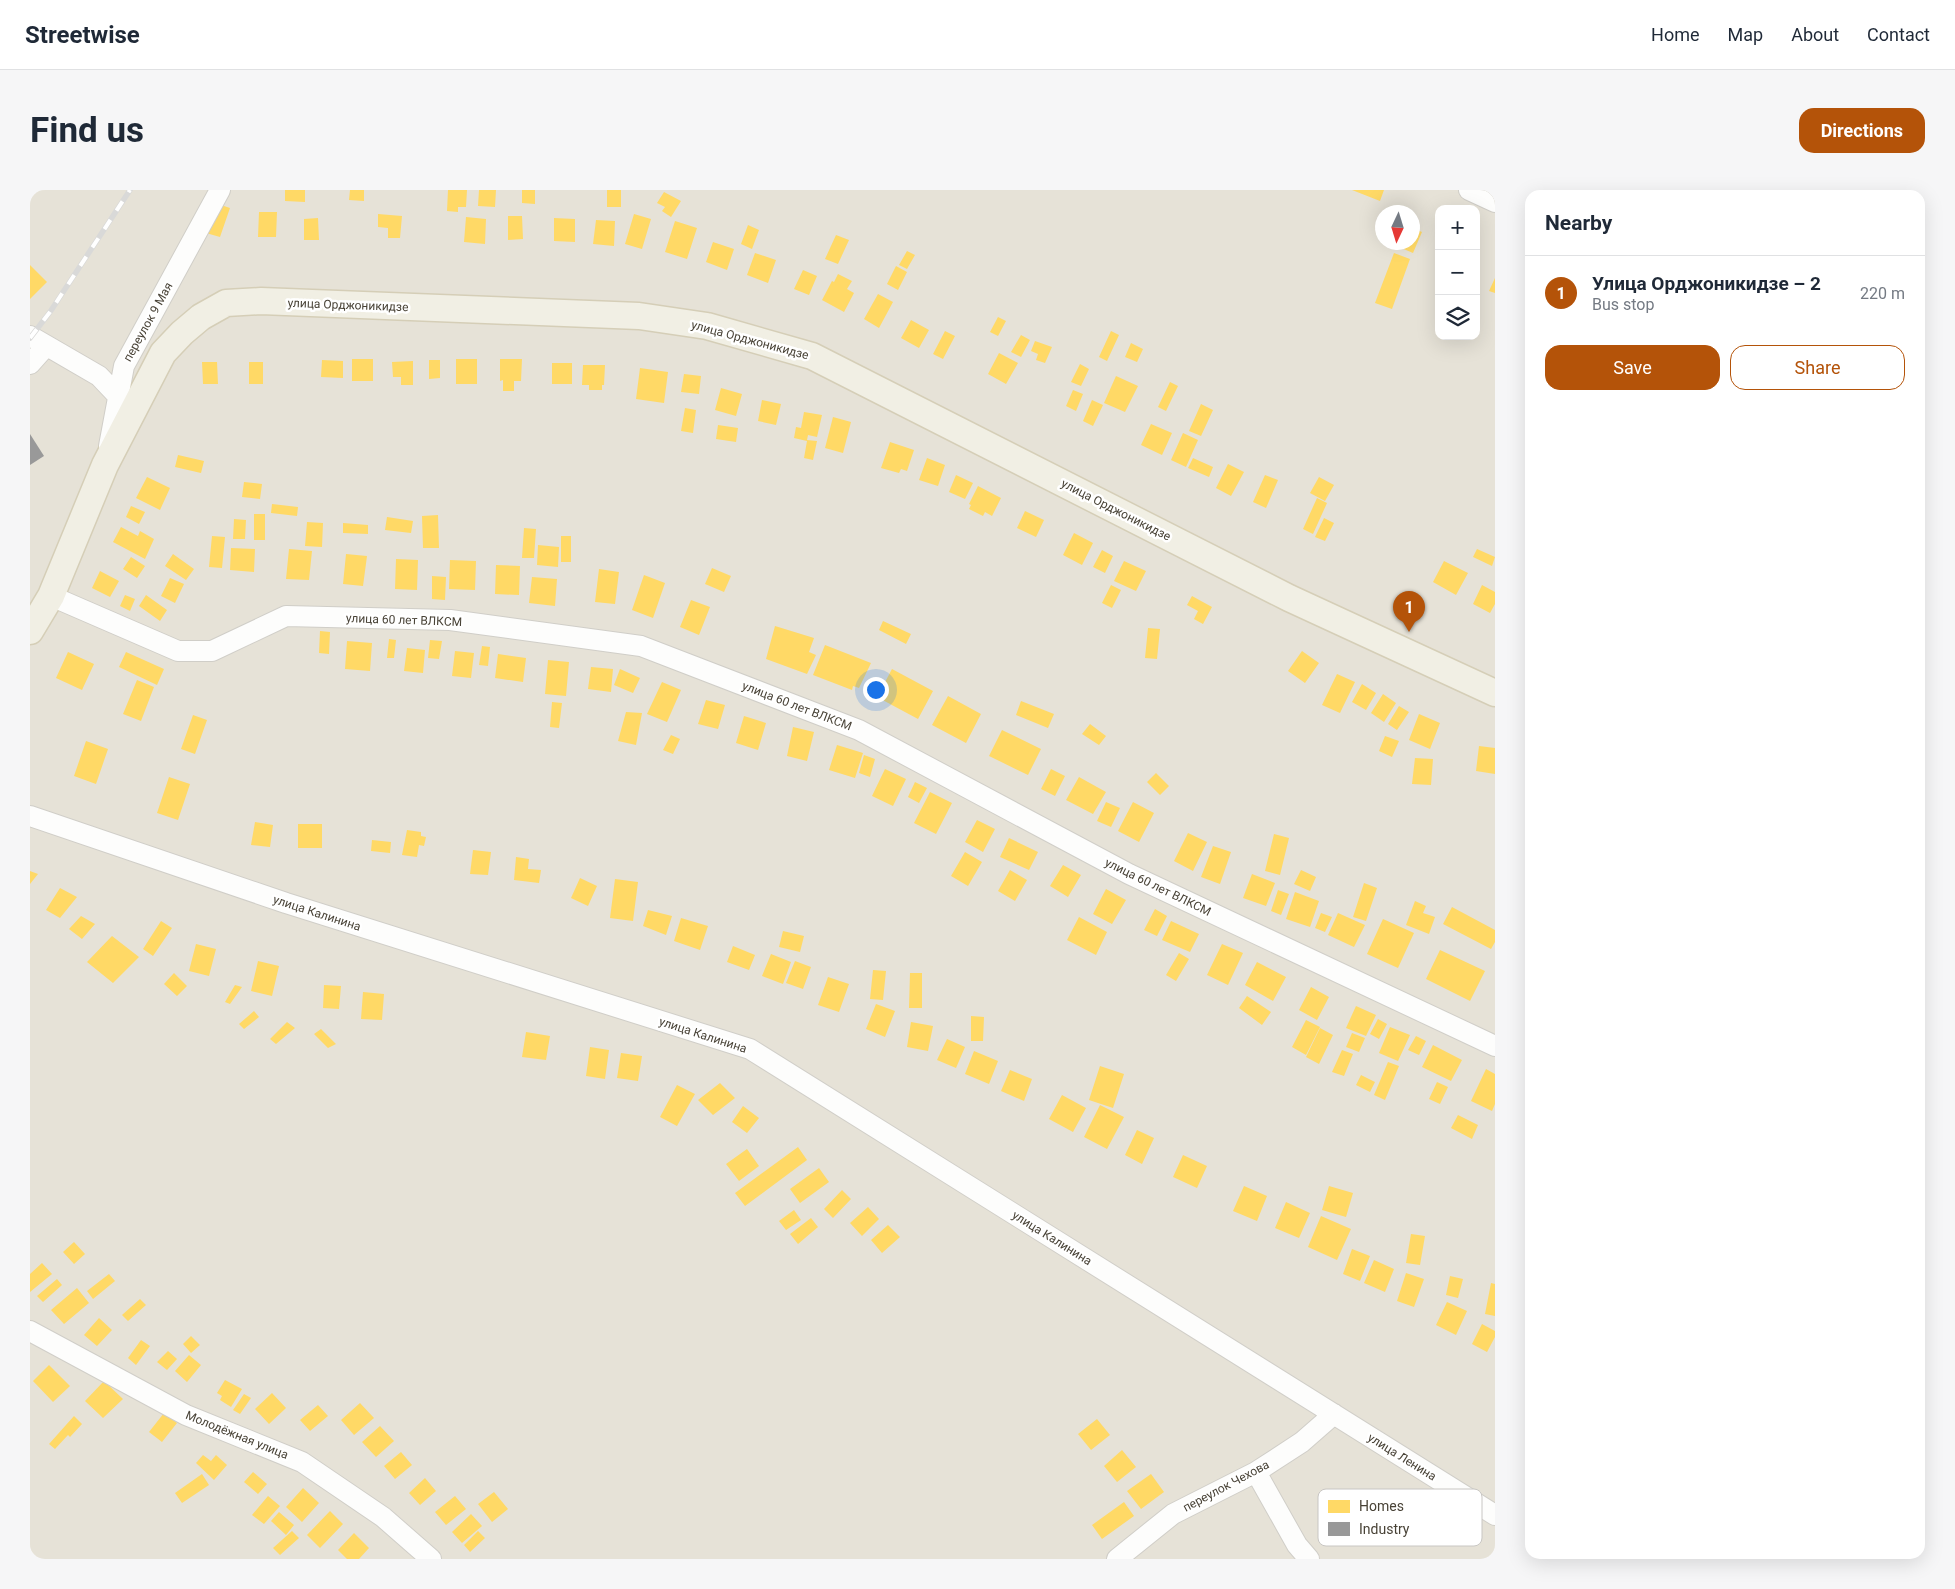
<!DOCTYPE html>
<html lang="en">
<head>
<meta charset="utf-8">
<style>
  body { margin:0; font-family:Roboto,sans-serif; background:#f6f6f7; color:#1f2937 }
  .controls { position:absolute; right:15px; top:15px; display:grid; overflow:hidden; border-radius:10px; box-shadow:0 5px 20px #0002 }
  .controls button { width:45px; height:45px; display:grid; place-items:center; padding:0; border:0; border-bottom:1px solid #e0e1e3; background:#fff; color:#1f2937; font:25px sans-serif }
  .compass { position:absolute; left:1345px; top:15px; width:45px; height:45px; border-radius:50%; background:#fff; box-shadow:0 5px 20px #0002; rotate:184deg }
  .you { position:absolute; left:845px; top:499px; width:18px; height:18px; margin:-12px; border:4px solid #fff; border-radius:50%; background:#1a73e8; box-shadow:0 0 0 8px #1a73e833 }
  .badge { display:grid; place-items:center; width:32px; height:32px; border-radius:50%; background:#b45309; color:#fff; font-size:16px; font-weight:700 }
  .pin { position:absolute; translate:-50% -41px; filter:drop-shadow(0 1px 2px #0008) }
  .pin::after { content:''; position:absolute; top:26px; width:18px; height:15px; background:inherit; clip-path:polygon(0 0,100% 0,50% 100%) }
  .list { margin:0; padding:0; list-style:none }
  h2 { display:flex; justify-content:space-between; align-items:center; height:65px; margin:0; padding:0 20px; font-size:21px }
  h2 small { font-size:16px; font-weight:400; color:#747a83 }
  .list li { display:grid; grid-template-columns:32px 1fr auto; gap:15px; align-items:center; box-sizing:border-box; height:75px; padding:0 20px; border-top:1px solid #e0e1e3 }
  .list b { display:block; font-size:19px; white-space:nowrap }
  .list p { margin:0; font-size:16px; white-space:nowrap; color:#747a83 }
  .list em { font-size:16px; font-style:normal; color:#747a83 }
  .actions { display:flex; gap:10px; padding:15px 20px }
  .actions a { flex:1; padding:11px 0; border:1px solid #b45309; border-radius:15px; text-align:center; font-size:18px; color:#b45309 }
  .actions .main { background:#b45309; color:#fff }
  .icon { flex:none; width:28px; height:28px; fill:none; stroke:currentColor; stroke-width:2; stroke-linecap:round; stroke-linejoin:round }
  .map { position:relative; flex:none; width:1465px; height:1369px; overflow:hidden; border-radius:15px }
  header { display:flex; align-items:center; gap:30px; box-sizing:border-box; height:70px; padding:0 25px; background:#fff; border-bottom:1px solid #e0e1e3 }
  header strong { font-size:24px }
  nav { display:flex; gap:28px; margin-inline-start:auto; font-size:18px }
  .intro { display:flex; align-items:center; justify-content:space-between; box-sizing:border-box; height:120px; padding:0 30px }
  h1 { margin:0; font-size:35px }
  .button { padding:12px 22px; border-radius:15px; background:#b45309; color:#fff; font-size:18px; font-weight:700 }
  main { display:flex; gap:30px; padding:0 30px }
  aside { flex:1; background:#fff; border-radius:15px; box-shadow:0 5px 20px #0002 }
  .map>svg:first-child { display:block }
</style>
</head>
<body>
<header>
<strong>Streetwise</strong>
<nav><a>Home</a><a>Map</a><a>About</a><a>Contact</a></nav>
</header>
<div class="intro"><h1>Find us</h1><a class="button">Directions</a></div>
<main>
<div class="map">
<svg width="1465" height="1369" viewBox="0 0 1465 1369">
  <rect width="100%" height="100%" fill="#f2f0ea"/>
  <path fill="#e6e2d7" fill-rule="evenodd" d="M0,0H1465V1369H0ZM1409,19H1446V146H1409ZM1352,22H1382V52H1352Z"/>
  <path fill="#ffd966" d="M255,0H275V12L255,11Z
    M320,0H334V11L319,10Z
    M418,0H437L436,17H428V22L417,21Z
    M449,0H466L465,17L448,16Z
    M492,0H505V14L492,13Z
    M577,0H591V17H577Z
    M1322,0H1354L1350,11Z
    M634,2L651,11L641,27L632,21L635,17L627,13Z
    M185,13L200,18L190,47L176,43Z
    M229,22H247L246,47H228Z
    M348,24L372,26L370,48H358V38L348,37Z
    M604,24L621,29L612,59L595,54Z
    M478,26H492L493,49L478,50Z
    M436,27L456,29L455,54L434,52Z
    M288,28L289,50H274V29Z
    M524,28L545,29V52L524,51Z
    M566,30L585,31L584,56L563,54Z
    M645,31L667,38L657,69L635,62Z
    M718,35L729,40L722,59L711,54Z
    M1382,38L1392,42L1383,63L1362,54V52H1382Z
    M806,45L819,50L808,74L795,69Z
    M683,52L704,59L697,80L676,72Z
    M877,61L885,65L877,79L869,75Z
    M725,63L746,70L738,93L717,85Z
    M1364,63L1380,69L1362,119L1345,113Z
    M0,75L17,92L0,109Z
    M866,76L877,82L868,100L857,94Z
    M773,80L787,86L779,105L764,99Z
    M808,84L822,91L817,99L824,103L814,122L792,110L802,91L804,92Z
    M1465,88V103L1459,101Z
    M848,104L863,112L849,138L834,129Z
    M968,127L976,131L968,146L960,142Z
    M881,130L899,140L889,158L871,148Z
    M915,141L925,146L913,169L903,164Z
    M1081,141L1089,145L1077,171L1069,167Z
    M991,145L1000,150L991,167L981,162Z
    M1005,151L1022,157L1015,173L1006,170L1008,164L1001,161Z
    M1101,153L1113,159L1107,172L1095,167Z
    M969,163L988,173L976,194L958,184Z
    M322,169H343V191H322Z
    M426,169H447V194H426Z
    M470,169H492L491,191H484V201H473V190L470,191Z
    M292,170L313,171V188L291,187Z
    M399,170H410V188L399,189Z
    M383,171V195H371V187H363L362,172Z
    M172,172H187L188,194H173Z
    M219,172H233V194H219Z
    M522,173H542V194H522Z
    M1050,174L1059,179L1051,196L1041,192Z
    M553,175H575L574,195H572V200H559V195H552Z
    M610,178L638,182L634,213L606,209Z
    M654,184L671,186L669,204L651,202Z
    M1086,186L1108,196L1095,222L1074,213Z
    M1140,192L1148,196L1136,221L1128,217Z
    M691,198L712,204L706,226L685,220Z
    M1043,200L1053,204L1046,221L1036,216Z
    M732,210L751,214L746,235L728,231Z
    M1062,210L1073,215L1063,236L1053,231Z
    M1171,214L1183,220L1171,246L1159,241Z
    M655,218L666,220L663,243L651,241Z
    M774,222L792,225L787,247L778,245L777,250L787,251L783,270L774,268L777,251L764,248L766,237L771,238Z
    M803,227L821,232L813,263L795,258Z
    M1121,234L1142,243L1132,265L1111,255Z
    M688,235L708,238L706,252L686,249Z
    M1153,243L1168,250L1156,277L1141,270Z
    M860,252L884,260L877,281L871,279L869,283L851,278Z
    M148,265L174,271L171,283L145,277Z
    M897,268L915,275L908,296L889,290Z
    M1163,268L1183,277L1179,287L1158,278Z
    M1198,274L1214,282L1201,306L1186,298Z
    M926,285L943,293L935,309L919,302Z
    M1235,285L1248,290L1236,318L1223,312Z
    M117,287L140,298L130,320L106,308Z
    M1289,287L1304,295L1295,311L1280,303Z
    M214,292L232,294L230,309L212,307Z
    M948,296L971,308L962,326L955,322L953,326L939,319L941,315L939,314Z
    M1287,308L1297,313L1283,344L1273,339Z
    M242,314L268,317L267,326L241,323Z
    M101,316L115,322L109,334L96,327Z
    M995,321L1014,330L1006,347L987,338Z
    M224,324H235V350H224Z
    M408,325L409,358H393L392,326Z
    M357,327L383,331L381,343L355,340Z
    M1294,328L1304,333L1295,351L1285,347Z
    M204,329L216,330L215,349H203Z
    M277,332L293,333L292,357L275,356Z
    M313,333L338,335V344L313,343Z
    M91,337L108,346L110,341L124,349L115,369L83,352Z
    M494,338L506,339L504,368H492Z
    M1044,343L1063,353L1052,375L1033,365Z
    M182,346L195,347L192,378L179,377Z
    M531,346H541V372H531Z
    M508,355L529,357L528,377L507,375Z
    M201,358L225,359L224,382L200,380Z
    M259,359L282,361L279,390L256,389Z
    M1447,359L1465,367L1462,376L1443,367Z
    M1072,360L1083,366L1075,383L1063,377Z
    M143,364L164,379L156,390L135,376Z
    M316,364L337,366L333,396L313,394Z
    M101,367L115,376L107,388L93,379Z
    M366,369L388,370L387,400L365,399Z
    M420,370L446,371L445,400L419,399Z
    M1094,371L1116,381L1106,401L1084,391Z
    M1414,371L1438,383L1426,405L1403,392Z
    M466,375L490,376L489,405L465,404Z
    M682,378L701,386L694,402L675,394Z
    M569,379L589,382L585,414L565,412Z
    M70,381L89,391L80,407L62,398Z
    M614,385L635,393L623,428L602,420Z
    M402,386L416,387L415,410L402,409Z
    M502,387L527,389L525,416L499,413Z
    M140,388L154,394L145,413L131,406Z
    M1081,395L1091,400L1082,418L1072,413Z
    M1452,395L1465,402V414L1460,423L1443,414Z
    M95,405L105,409L100,421L90,416Z
    M116,405L137,420L130,431L109,416Z
    M1162,406L1182,417L1173,434L1164,429L1168,421L1157,415Z
    M661,410L680,417L669,445L650,437Z
    M853,431L881,444L876,454L849,440Z
    M745,436L784,448L779,462L786,465L777,484L736,469Z
    M1118,438L1130,439L1127,469L1115,468Z
    M290,441L300,442L299,464L289,463Z
    M359,449L366,450L364,468H357Z
    M400,450L412,451L409,469L398,468Z
    M317,451L342,453L340,481L315,479Z
    M795,455L841,473L829,498L823,496L822,500L783,485Z
    M452,456L460,457L458,476L449,475Z
    M377,458L395,460L393,483L374,481Z
    M425,461L444,463L441,488L422,486Z
    M1272,461L1289,473L1275,493L1258,481Z
    M38,462L64,474L52,500L26,488Z
    M96,462L134,479L127,495L89,477Z
    M468,464L496,468L493,492L465,488Z
    M518,470L539,472L536,506L515,504Z
    M561,477L583,479L581,502L558,499Z
    M590,479L610,488L603,503L584,495Z
    M862,479L903,501L888,529L847,507Z
    M1307,484L1325,492L1310,523L1292,515Z
    M107,490L124,497L111,531L93,524Z
    M632,492L651,500L637,532L617,524Z
    M1332,494L1346,503L1336,520L1322,512Z
    M1353,504L1366,513L1354,532L1341,523Z
    M918,506L951,524L936,553L902,535Z
    M676,510L695,515L688,539L668,534Z
    M991,511L1024,524L1018,538L986,525Z
    M522,512L532,513L529,538L520,537Z
    M1369,516L1379,522L1367,540L1358,534Z
    M596,522L612,523L606,555L588,551Z
    M1389,524L1410,533L1400,559L1379,550Z
    M163,525L177,530L165,564L151,559Z
    M714,526L736,533L728,560L706,553Z
    M1060,534L1076,546L1069,555L1052,544Z
    M763,537L784,542L777,571L757,566Z
    M972,540L1011,559L998,585L959,566Z
    M641,545L650,549L643,564L633,560Z
    M1355,546L1369,551L1362,567L1349,561Z
    M56,551L78,559L66,594L44,586Z
    M807,555L833,563L825,588L799,580Z
    M1449,556L1465,558V584L1446,581Z
    M834,565L845,569L840,587L829,583Z
    M1385,568L1403,569L1401,595L1382,594Z
    M855,579L876,589L863,616L842,606Z
    M1021,579L1035,586L1025,606L1011,599Z
    M1126,583L1139,596L1130,605L1117,592Z
    M139,587L160,594L148,630L127,623Z
    M1049,587L1076,602L1063,624L1036,610Z
    M885,592L897,598L889,613L878,607Z
    M900,602L922,613L906,644L884,633Z
    M1076,612L1090,618L1081,637L1067,631Z
    M1103,612L1124,623L1109,652L1088,641Z
    M947,630L965,639L953,662L935,652Z
    M225,632L243,635L240,657L221,655Z
    M268,634H292V658H268Z
    M377,640L391,642V646L396,647L394,656L389,655L387,667L372,665Z
    M1158,643L1177,652L1163,681L1144,671Z
    M1244,644L1259,648L1250,685L1235,681Z
    M979,648L1008,662L999,680L970,667Z
    M342,650L361,652L360,663L341,661Z
    M1183,656L1201,662L1190,694L1171,687Z
    M443,660L461,662L458,685L440,684Z
    M935,662L952,672L938,696L921,686Z
    M486,667L499,669L498,679L511,680L509,693L484,690Z
    M1033,675L1051,685L1038,707L1020,696Z
    M980,680L997,690L985,711L968,701Z
    M1271,680L1286,687L1280,701L1264,694Z
    M0,681L8,684L0,694Z
    M1222,684L1245,693L1236,716L1213,708Z
    M550,688L567,696L558,716L541,708Z
    M585,689L608,692L603,731L580,728Z
    M1334,693L1347,698L1336,731L1323,727Z
    M30,698L47,707L30,728L16,720Z
    M1076,699L1096,710L1082,734L1063,724Z
    M1248,700L1259,704L1251,725L1241,721Z
    M1265,702L1289,711L1280,737L1256,729Z
    M1385,711L1396,716L1393,723L1405,727L1399,744L1376,735Z
    M1422,717L1465,740V752L1461,759L1413,734Z
    M1125,719L1137,726L1127,746L1114,740Z
    M618,720L642,726L636,745L613,736Z
    M1291,723L1302,727L1295,742L1285,738Z
    M1308,723L1335,735L1324,757L1298,745Z
    M51,726L65,734L52,749L39,739Z
    M1049,727L1077,742L1066,765L1037,750Z
    M651,728L678,736L670,760L644,751Z
    M1353,729L1384,743L1368,778L1337,764Z
    M131,731L142,738L123,766L113,759Z
    M1141,731L1169,744L1160,762L1132,750Z
    M753,741L774,746L770,762L749,757Z
    M82,746L109,767L83,793L57,772Z
    M166,754L186,759L179,786L159,781Z
    M1192,754L1213,763L1198,795L1177,785Z
    M703,756L725,765L719,780L697,772Z
    M1410,760L1455,781L1440,811L1396,789Z
    M1149,763L1159,769L1146,791L1136,785Z
    M741,764L761,772L753,794L732,786Z
    M228,771L249,776L242,806L221,801Z
    M765,771L781,777L773,799L756,793Z
    M1227,772L1256,787L1243,811L1215,795Z
    M843,780L856,781L853,810L840,809Z
    M144,783L157,796L147,806L134,794Z
    M880,783H892V818H879Z
    M798,787L819,794L809,822L788,815Z
    M205,795L212,797L200,814L195,812Z
    M294,795L311,796L309,819L293,818Z
    M1281,797L1299,807L1287,830L1269,820Z
    M333,802L354,804L352,830L331,829Z
    M1217,806L1241,822L1232,835L1209,818Z
    M846,814L865,821L855,847L836,839Z
    M1326,816L1346,825L1336,846L1316,838Z
    M224,821L229,827L214,839L209,834Z
    M941,826L954,827L953,851H941Z
    M1348,829L1357,834L1349,849L1340,844Z
    M1276,830L1290,837L1276,865L1262,857Z
    M257,832L265,838L246,854L240,849Z
    M881,832L903,836L898,861L877,857Z
    M1360,837L1380,845L1368,871L1349,863Z
    M1290,838L1303,845L1289,874L1276,867Z
    M291,839L306,854L298,858L284,844Z
    M496,842L520,846L516,870L492,867Z
    M1322,843L1335,848L1329,862L1316,857Z
    M1386,846L1396,851L1389,865L1378,860Z
    M917,849L935,857L926,878L907,870Z
    M1403,855L1432,870L1421,891L1392,877Z
    M560,857L579,860L575,889L556,886Z
    M1312,860L1323,864L1314,886L1302,882Z
    M944,861L968,871L959,894L935,884Z
    M591,863L612,866L608,891L587,888Z
    M1358,872L1369,876L1355,910L1344,905Z
    M1070,876L1094,884L1083,918L1059,910Z
    M1456,879L1465,884V914L1462,921L1441,911Z
    M980,880L1002,889L994,911L971,901Z
    M1331,885L1345,892L1340,902L1326,895Z
    M1407,892L1418,897L1410,914L1399,909Z
    M690,893L705,908L683,925L668,910Z
    M647,895L665,904L647,936L630,927Z
    M1032,905L1056,918L1043,942L1019,929Z
    M1070,915L1094,927L1077,959L1054,947Z
    M713,916L729,928L717,943L702,932Z
    M1428,925L1448,935L1442,949L1421,938Z
    M1107,940L1124,948L1112,974L1095,965Z
    M768,957L777,970L715,1016L705,1003Z
    M717,959L729,976L709,991L696,974Z
    M1153,965L1177,976L1167,998L1143,987Z
    M789,978L799,992L770,1013L760,999Z
    M1214,996L1237,1006L1227,1031L1203,1021Z
    M1299,996L1323,1003L1316,1027L1292,1020Z
    M812,1000L821,1009L803,1028L794,1019Z
    M1256,1012L1280,1023L1269,1048L1245,1038Z
    M838,1017L849,1029L832,1046L820,1033Z
    M764,1020L771,1030L756,1040L749,1031Z
    M1291,1026L1321,1039L1307,1070L1278,1057Z
    M781,1028L788,1037L768,1054L760,1044Z
    M858,1035L870,1047L852,1063L841,1050Z
    M1381,1044L1395,1046L1390,1075L1376,1073Z
    M44,1052L55,1064L44,1074L33,1062Z
    M1322,1059L1340,1066L1330,1091L1313,1084Z
    M1344,1070L1364,1079L1355,1102L1334,1093Z
    M12,1073L22,1084L0,1102V1084Z
    M1376,1083L1394,1089L1384,1117L1367,1111Z
    M79,1084L85,1091L63,1109L57,1101Z
    M1420,1086L1433,1089L1428,1108L1416,1105Z
    M27,1089L32,1095L13,1112L7,1106Z
    M1461,1093L1465,1094V1126L1455,1124Z
    M47,1098L59,1113L34,1134L21,1120Z
    M110,1109L116,1115L98,1131L92,1125Z
    M1417,1112L1437,1121L1426,1145L1406,1135Z
    M69,1128L82,1140L67,1156L54,1145Z
    M1452,1134L1465,1141V1147L1457,1162L1442,1154Z
    M161,1146L170,1155L161,1163L153,1154Z
    M111,1150L120,1156L106,1175L98,1168Z
    M138,1161L147,1169L137,1180L127,1172Z
    M159,1165L171,1175L157,1192L145,1181Z
    M19,1175L40,1196L23,1212L3,1191Z
    M195,1190L212,1199L201,1217L190,1210L192,1206L187,1203Z
    M74,1191L93,1209L73,1228L55,1211Z
    M242,1203L256,1218L239,1234L225,1219Z
    M214,1204L221,1208L210,1224L203,1220Z
    M330,1213L344,1228L324,1245L311,1230Z
    M288,1215L298,1226L280,1241L270,1230Z
    M134,1223L147,1233L132,1252L119,1242Z
    M44,1226L52,1234L40,1247L38,1245L25,1259L19,1254Z
    M1067,1229L1080,1245L1061,1260L1048,1244Z
    M350,1236L364,1251L346,1267L332,1252Z
    M1092,1260L1106,1277L1087,1292L1074,1276Z
    M371,1262L382,1275L365,1289L354,1276Z
    M173,1265L181,1271L186,1265L197,1275L184,1290L166,1273Z
    M223,1282L237,1294L228,1304L214,1292Z
    M172,1284L179,1295L152,1313L145,1303Z
    M1121,1284L1134,1302L1111,1319L1097,1301Z
    M395,1288L406,1301L390,1315L379,1303Z
    M273,1298L289,1313L272,1332L256,1317Z
    M464,1302L478,1319L462,1332L448,1314Z
    M238,1306L250,1316L234,1334L222,1325Z
    M425,1306L436,1319L416,1335L405,1322Z
    M1094,1312L1104,1326L1072,1349L1062,1335Z
    M300,1321L313,1334L290,1358L277,1345Z
    M249,1322L264,1335L256,1345L241,1331Z
    M441,1324L452,1336L432,1353L422,1342Z
    M262,1341L269,1348L250,1365L243,1358Z
    M448,1341L455,1348L440,1362L434,1355Z
    M324,1343L339,1358L329,1369H317L308,1360Z"/>
  <path fill="#999" d="M0,244L14,266L0,275Z"/>
  <g fill="none" stroke-linecap="round" stroke-linejoin="round">
    <defs>
      <path id="minor" d="M1439,0L1465,12
        M0,146L69,186L88,206
        M0,174L16,156
        M79,256L94,176L190,0
        M21,406L148,461H182L256,426L420,430L611,456L829,540L1099,684L1465,856
        M0,626L256,713L720,859L1465,1325
        M0,1141L156,1225L272,1272L353,1327L401,1369
        M1226,1282L1267,1355L1279,1369
        M1087,1369L1143,1324L1226,1282L1272,1252L1304,1224"/>
      <path id="major" d="M0,441L21,406L75,275L133,163L152,143L171,127L196,113L231,111L609,126L677,136L782,166L1259,408L1465,503"/>
    </defs>
    <use href="#minor" stroke="#d0cec8" stroke-width="22"/>
    <use href="#major" stroke="#d5ceb7" stroke-width="29"/>
    <use href="#minor" stroke="#fdfdfc" stroke-width="20"/>
    <use href="#major" stroke="#f1efe4" stroke-width="26"/>
    <defs>
      <path id="rail" d="M0,148L20,122L100,0"/>
    </defs>
    <use href="#rail" stroke="#d9d9d8" stroke-width="5.5"/>
    <use href="#rail" stroke="#fff" stroke-width="4" stroke-dasharray="11" stroke-linecap="butt"/>
  </g>
  <g text-anchor="middle" dominant-baseline="central" stroke-width="5" stroke-linejoin="round" paint-order="stroke">
    <g font-size="12" fill="#484236" stroke="#fff">
      <text transform="translate(318 115) rotate(2)">улица Орджоникидзе</text>
      <text transform="translate(118 132) rotate(-61)">переулок 9 Мая</text>
      <text transform="translate(720 150) rotate(15)">улица Орджоникидзе</text>
      <text transform="translate(1086 320) rotate(27)">улица Орджоникидзе</text>
      <text transform="translate(374 430) rotate(2)">улица 60 лет ВЛКСМ</text>
      <text transform="translate(767 516) rotate(21)">улица 60 лет ВЛКСМ</text>
      <text transform="translate(1128 697) rotate(26)">улица 60 лет ВЛКСМ</text>
      <text transform="translate(287 723) rotate(18)">улица Калинина</text>
      <text transform="translate(673 845) rotate(18)">улица Калинина</text>
      <text transform="translate(1022 1048) rotate(32)">улица Калинина</text>
      <text transform="translate(207 1245) rotate(22)">Молодёжная улица</text>
      <text transform="translate(1372 1267) rotate(32)">улица Ленина</text>
      <text transform="translate(1196 1296) rotate(-28)">переулок Чехова</text>
    </g>
  </g>
  <rect x="1288" y="1299" width="164" height="57" rx="8" fill="#fff" stroke="#c8c6c3" stroke-width="1"/>
  <rect x="1298" y="1310" width="22" height="13" fill="#ffd966"/>
  <rect x="1298" y="1332" width="22" height="14" fill="#999"/>
  <g font-size="14" fill="#484236">
    <text x="1329" y="1321">Homes</text>
    <text x="1329" y="1344">Industry</text>
  </g>
</svg>
<div class="controls">
<button>+</button>
<button>−</button>
<button><svg class="icon" aria-label="layers" viewBox="0 0 24 24"><path d="M12 4l9 5-9 5-9-5zM3 14l9 5 9-5"/></svg></button>
</div>
<svg class="compass" viewBox="-18 -18 36 36"><path d="M0-13l5 13h-10z" fill="#e53935"/><path d="M0 13l5-13h-10z" fill="#747a83"/></svg>
<div class="you"></div>
<div class="pin badge" style="left:1379px;top:442px">1</div>
</div>
<aside>
<h2>Nearby<small></small></h2>
<ul class="list">
<li><span class="badge">1</span><div><b>Улица Орджоникидзе – 2</b><p>Bus stop</p></div><em>220 m</em></li>
</ul>
<div class="actions"><a class="main">Save</a><a>Share</a></div>
</aside>
</main>
</body>
</html>
